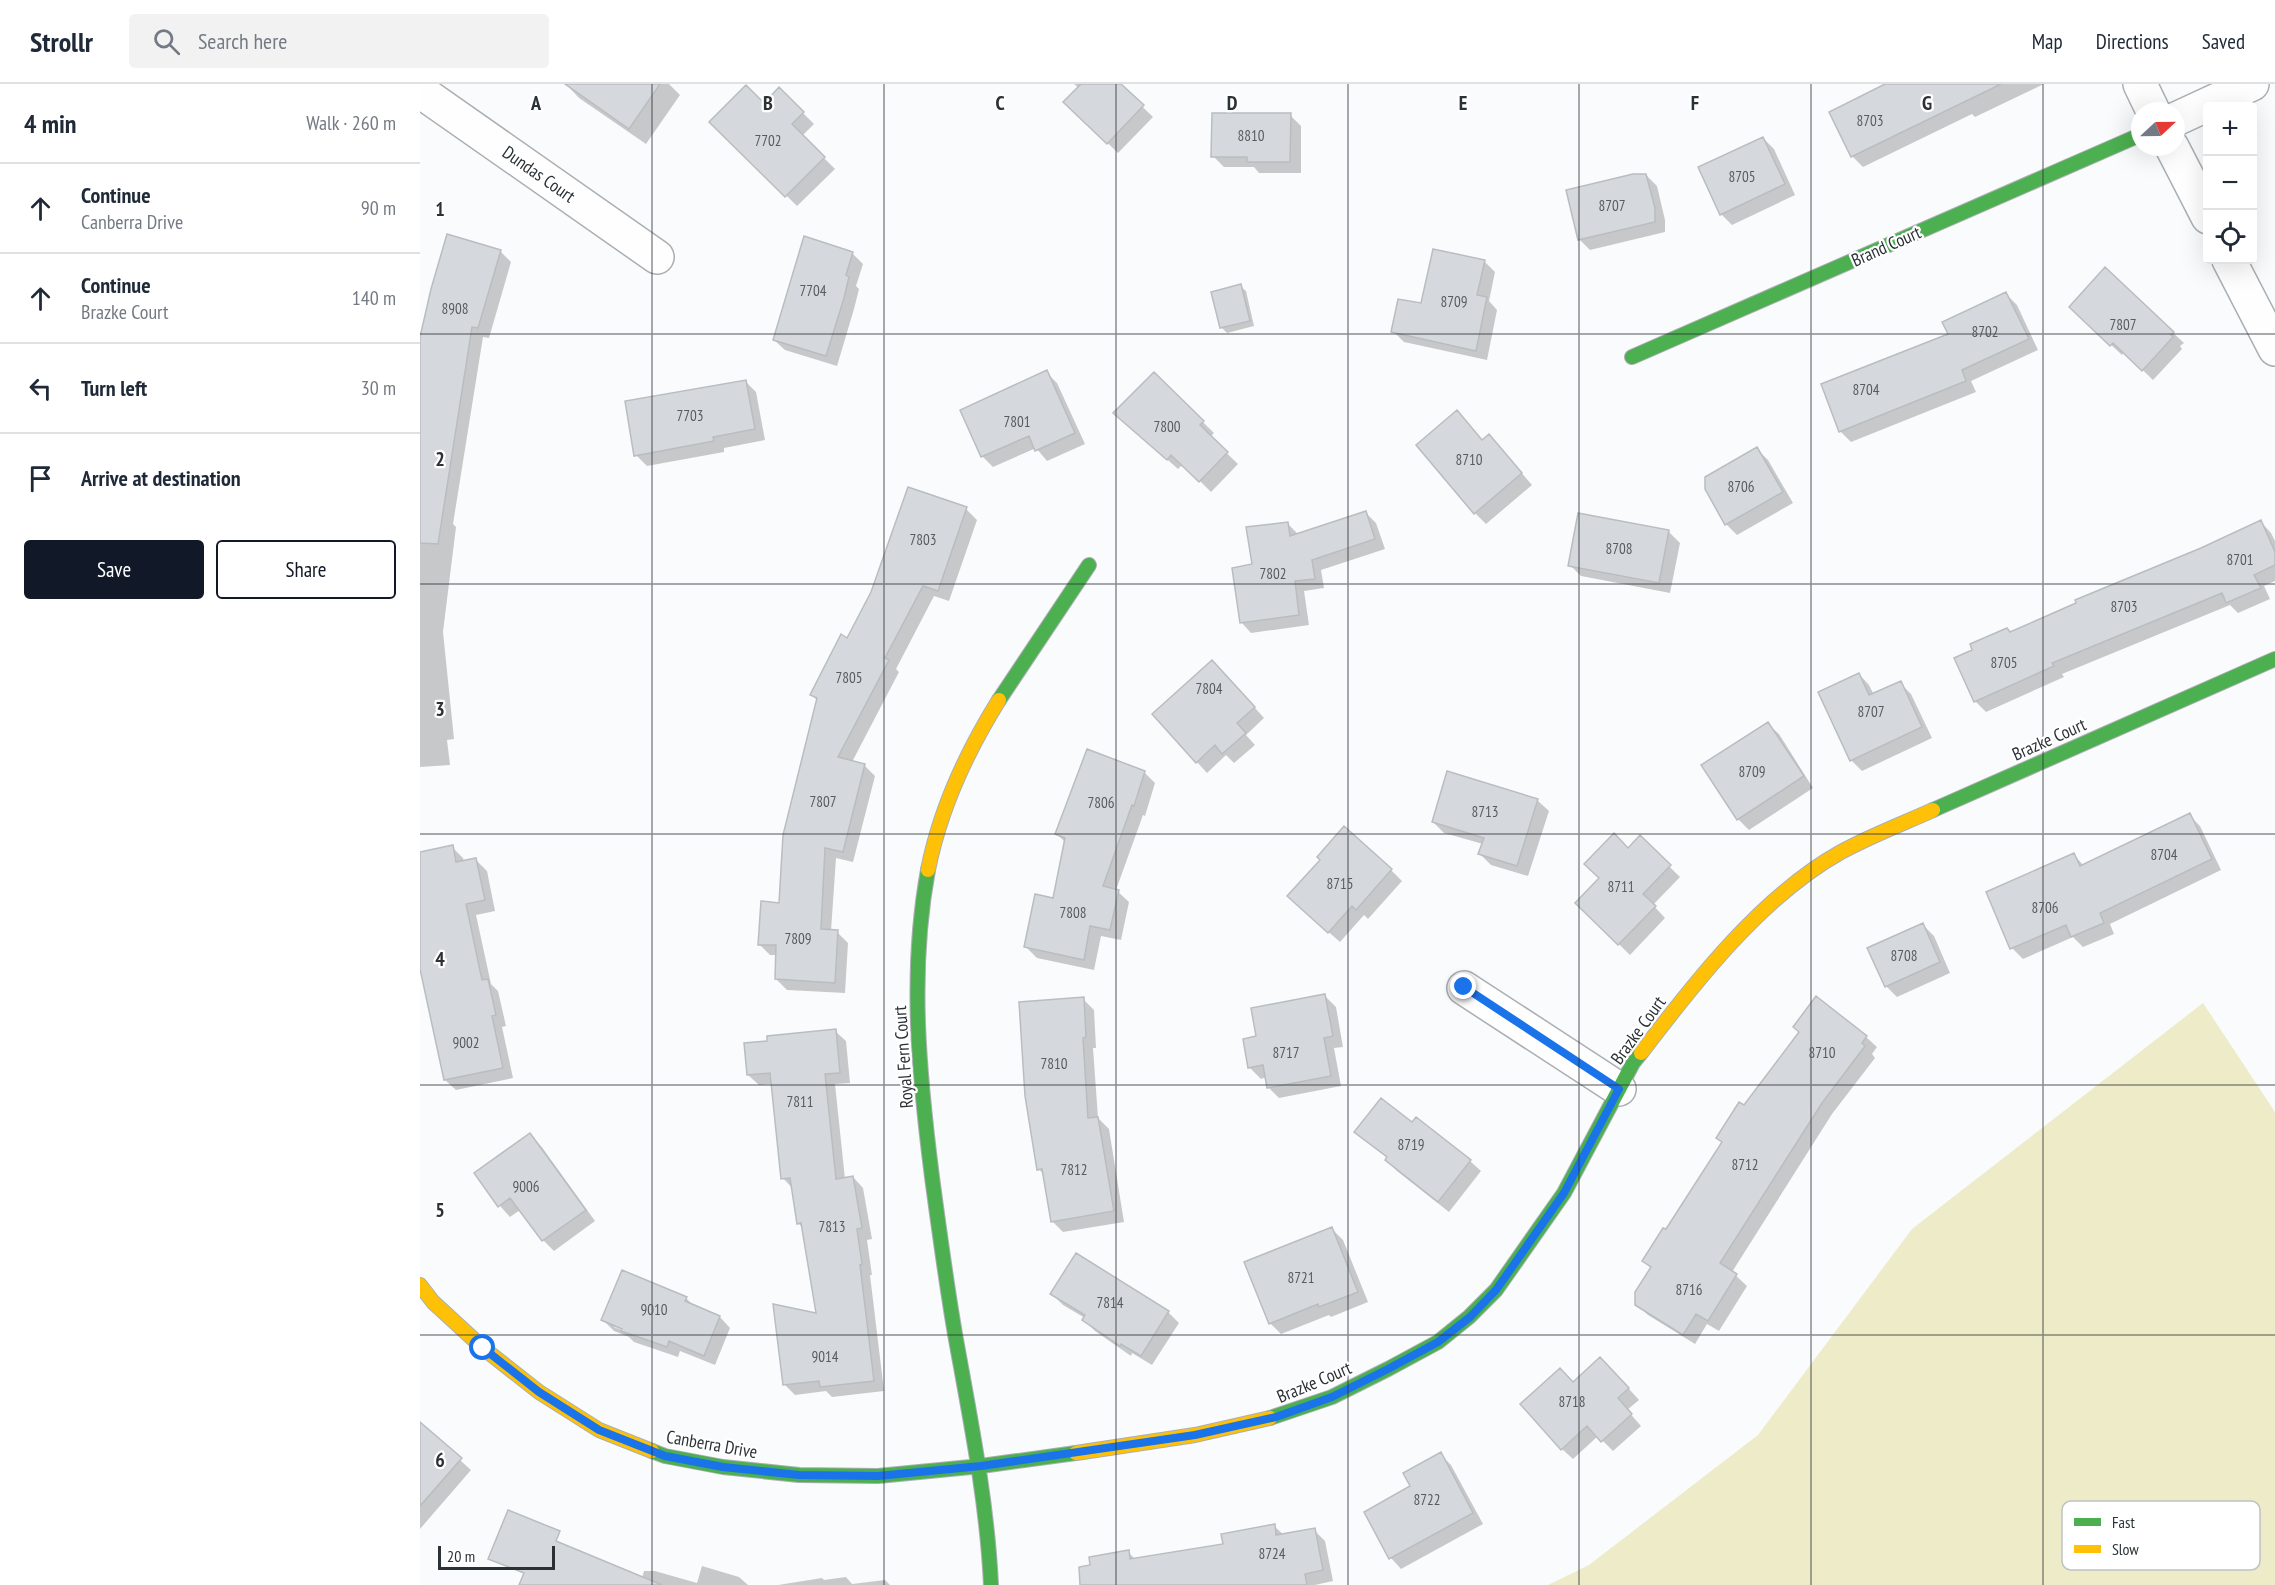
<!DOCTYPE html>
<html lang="en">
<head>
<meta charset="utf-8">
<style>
  body { margin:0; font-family:"PT Sans Narrow",sans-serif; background:#f2f2f3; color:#1f2937 }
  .controls { position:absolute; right:18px; top:18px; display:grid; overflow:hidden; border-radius:6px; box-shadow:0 6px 24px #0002 }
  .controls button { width:54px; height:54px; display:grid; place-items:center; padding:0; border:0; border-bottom:2px solid #e0e1e3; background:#fff; color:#1f2937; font:30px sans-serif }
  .compass { position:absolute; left:1711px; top:18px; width:54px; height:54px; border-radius:50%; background:#fff; box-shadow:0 6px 24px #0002; rotate:68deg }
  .scale { position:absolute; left:18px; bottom:15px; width:117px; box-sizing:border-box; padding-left:6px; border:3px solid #2b3236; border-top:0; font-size:16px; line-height:21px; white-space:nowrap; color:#2b3236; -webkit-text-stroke:4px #fff; paint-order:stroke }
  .stop { position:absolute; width:18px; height:18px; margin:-14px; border:4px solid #1a73e8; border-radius:50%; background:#fff }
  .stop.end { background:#1a73e8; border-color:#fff; box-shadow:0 2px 6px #0008 }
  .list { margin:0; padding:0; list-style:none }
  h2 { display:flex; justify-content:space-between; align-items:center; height:78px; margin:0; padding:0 24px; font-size:26px }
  h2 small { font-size:20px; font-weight:400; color:#747a83 }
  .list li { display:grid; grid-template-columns:39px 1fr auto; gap:18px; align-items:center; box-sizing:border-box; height:90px; padding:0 24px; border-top:2px solid #e0e1e3 }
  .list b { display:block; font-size:22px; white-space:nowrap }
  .list p { margin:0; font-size:20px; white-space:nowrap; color:#747a83 }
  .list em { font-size:20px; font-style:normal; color:#747a83 }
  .actions { display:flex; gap:12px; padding:18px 24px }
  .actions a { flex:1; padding:14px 0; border:2px solid #111827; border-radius:6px; text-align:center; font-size:21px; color:#111827 }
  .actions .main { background:#111827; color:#fff }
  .icon { flex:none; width:33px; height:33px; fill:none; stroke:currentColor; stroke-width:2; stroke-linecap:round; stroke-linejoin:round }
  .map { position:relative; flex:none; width:1855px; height:1501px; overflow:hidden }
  header { display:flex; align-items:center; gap:36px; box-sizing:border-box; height:84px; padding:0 30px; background:#fff; border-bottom:2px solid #e0e1e3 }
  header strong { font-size:28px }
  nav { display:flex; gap:33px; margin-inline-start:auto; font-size:21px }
  .search { width:420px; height:54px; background:#f2f2f3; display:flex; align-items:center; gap:15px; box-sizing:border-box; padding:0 21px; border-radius:6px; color:#747a83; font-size:22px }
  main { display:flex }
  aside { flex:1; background:#fff }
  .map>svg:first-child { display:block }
</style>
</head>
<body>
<header>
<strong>Strollr</strong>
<div class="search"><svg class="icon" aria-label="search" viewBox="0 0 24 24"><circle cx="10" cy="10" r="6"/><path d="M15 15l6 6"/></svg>Search here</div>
<nav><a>Map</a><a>Directions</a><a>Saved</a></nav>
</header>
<main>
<aside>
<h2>4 min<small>Walk · 260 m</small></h2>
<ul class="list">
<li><svg class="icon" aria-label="ahead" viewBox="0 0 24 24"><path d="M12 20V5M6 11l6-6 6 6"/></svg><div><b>Continue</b><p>Canberra Drive</p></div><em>90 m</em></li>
<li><svg class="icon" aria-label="ahead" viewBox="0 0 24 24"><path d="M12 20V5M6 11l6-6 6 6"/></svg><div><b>Continue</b><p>Brazke Court</p></div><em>140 m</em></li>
<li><svg class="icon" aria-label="left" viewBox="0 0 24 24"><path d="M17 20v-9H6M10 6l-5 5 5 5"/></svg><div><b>Turn left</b></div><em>30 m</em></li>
<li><svg class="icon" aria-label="arrive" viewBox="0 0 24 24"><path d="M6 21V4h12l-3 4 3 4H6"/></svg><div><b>Arrive at destination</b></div></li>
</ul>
<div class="actions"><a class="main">Save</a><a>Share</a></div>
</aside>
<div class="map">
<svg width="1855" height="1501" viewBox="0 0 1855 1501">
  <rect width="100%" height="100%" fill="#f9fbfd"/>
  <path fill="#eeebc9" d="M1783,919L1855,1028V1501H1128L1169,1481L1338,1351L1492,1145Z"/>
  <path fill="#0003" fill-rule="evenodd" d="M146,0H249L260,11L226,60L159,14Z
    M654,0H699L733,33L698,69L645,18L659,4Z
    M1468,0H1624L1555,33L1552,30L1443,83L1432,72Z
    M359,5L394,40L382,52L415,85L377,122L292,38L344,21Z
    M870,31L881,42V89H839L834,83H804L793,72Z
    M1343,54L1354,65L1375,111L1312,141L1301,130Z
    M1226,91L1237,102L1245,136V148L1170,166L1159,155Z
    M80,167L91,178L69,254L63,253L33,440L36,443L23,548L34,655L27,656L30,681L0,683V257Z
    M432,169L443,180L436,202L439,205L434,225L417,282L365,266L354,256Z
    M1064,177L1075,188L1069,217L1077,226L1067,276L984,258L973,247L1002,221Z
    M1685,186L1764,259L1760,262L1762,265L1733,296L1704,268L1702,271L1661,233Z
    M820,202L826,207L834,242L807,249L802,244L793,209Z
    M1586,210L1597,221L1618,266L1551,297L1556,308L1431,358L1420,347L1530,251Z
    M626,288L637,299L665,360L627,377L616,364L573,383L563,373L542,326Z
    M734,290L794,349L790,353L818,380L791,408L763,380L758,385L706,339Z
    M325,297L336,308L345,356L304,364V368L227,382L216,371Z
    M1063,357L1079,363L1112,401L1066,440L1055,429Z
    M1337,365L1348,376L1373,419L1317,451L1306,440Z
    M489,404L546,425L557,436L529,517L514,512L476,585L479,588L432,678L444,681L455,692L433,778L416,774L411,847L417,848L428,859L425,909L367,906L356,895L357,871H350L339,860L361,820L398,617L391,610L428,556L452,508Z
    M946,429L956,439L965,465L901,486L904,504L884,507L889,541L831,549L821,538L868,440L879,451Z
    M1160,431L1249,448L1260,459L1250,509L1161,492L1150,481Z
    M1841,438L1851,449L1855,457V497L1844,502L1850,515L1818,529L1810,521L1642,590L1644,593L1566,628L1555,617L1782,466Z
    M803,588L844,634L826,651L835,661L814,679L806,671L787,689L777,678Z
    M1439,590L1449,601L1454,611L1480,599L1491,610L1512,654L1442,687L1431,676Z
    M1348,640L1359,650L1393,704L1329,746L1318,735Z
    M724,688L735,699L725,732L723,731L696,806L709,818L701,856L681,852L674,886L617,874L606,863L634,816L646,759L637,750Z
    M1028,689L1118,717L1129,727L1108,792L1071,781L1060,770L1063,760L1024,749L1013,738Z
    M1769,731L1780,742L1801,786L1690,840L1694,850L1663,863L1653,853L1603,875L1592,864L1568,809L1654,771L1664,782Z
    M1220,754L1260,793L1233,821L1245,834L1210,871L1157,819Z
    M32,763L43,774L44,778L56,776L67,787L75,827L56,831L71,900L78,907L86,942L82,943L93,994L36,1006L25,996L0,878V769Z
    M902,776L971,786L982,797L948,835L944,831L920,858L880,823Z
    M1503,841L1514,852L1530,889L1477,913L1466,902Z
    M905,912L916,923L923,963L914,964L921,1002L859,1014L848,1003L846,993L841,995L830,984L824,956L837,953Z
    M663,915L674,926L676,964H673L678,1034L689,1045L704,1138L643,1148L632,1137L624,1091L619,1085Z
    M415,947L426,957L430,999L415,1000L425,1095L433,1093L443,1104L452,1155L447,1156L452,1191H450L464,1307L412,1313L406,1307L375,1311L364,1300L398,1231L383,1144L378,1139L373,1105L363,1094L353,1000L339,1001L328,991Z
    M1381,948L1446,953L1457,963L1452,970L1455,974L1412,1030L1312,1188L1327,1202L1299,1247L1287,1240L1275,1260L1228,1231L1217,1220L1232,1185L1224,1177L1246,1148L1324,1023Z
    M992,1040L1050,1077L1061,1087L1029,1128L977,1087L967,1076L968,1074L936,1048Z
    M110,1051L121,1062L175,1137L134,1167L123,1156L100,1126L90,1133L80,1122L56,1090Z
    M912,1145L923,1156L948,1218L911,1233L909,1231L861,1250L850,1239Z
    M632,1210L748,1228L759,1239L732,1281L712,1269L711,1272L675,1247L664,1236L665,1234L643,1221Z
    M266,1214L275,1223L300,1233L310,1244L295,1281L260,1267L258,1273L214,1258L209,1253L194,1247L183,1236ZM194,1240L209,1249L194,1243Z
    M1191,1285L1219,1316L1207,1326L1221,1342L1193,1367L1178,1352L1153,1375L1142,1365Z
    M0,1340L51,1386L0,1445Z
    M1020,1370L1031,1381L1063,1440L981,1485L971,1474L992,1403Z
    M854,1442L864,1451L894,1446L905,1457L913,1497L895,1501H675L671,1474L708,1468L716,1476L805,1462Z
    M282,1482L319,1493L328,1501H220L224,1487H235L277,1499Z
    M426,1493L432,1500L465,1496L470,1501H358L402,1494L404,1496Z"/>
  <path fill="#d5d9dd" stroke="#b9bdc0" stroke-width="1.5" d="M145,0H240L209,45Z
    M661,0H701L724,21L687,60L643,18Z
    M1465,0H1581L1431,73L1409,28Z
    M326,1L344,19L359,3L384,28L372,40L405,73L365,113L289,38Z
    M792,29H871L870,78H827V73H791Z
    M1343,53L1365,100L1300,131L1278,83Z
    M1213,90H1226L1235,124V138L1158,156L1146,106Z
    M27,150L81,166L58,244L52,243L18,460L0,459V253L11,205Z
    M384,152L433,168L426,191L429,193L424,214L406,272L353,256Z
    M1013,165L1065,176L1057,211L1067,213L1056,267L971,248L978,215L1001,219Z
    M1685,183L1754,248L1751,251L1753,253L1722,287L1693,259L1690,262L1649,223Z
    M821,200L830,237L800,244L791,208Z
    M1586,208L1609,255L1542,286L1546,297L1419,348L1401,300L1528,250L1522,238Z
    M627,286L655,349L615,367L609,352L561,373L540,326Z
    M734,288L784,337L780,341L808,368L779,398L751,371L747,376L693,329Z
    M326,296L335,345L293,353L294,357L214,372L205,317Z
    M1037,326L1062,356L1069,350L1102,389L1054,430L996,361Z
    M1337,363L1363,408L1305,441L1285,405V393Z
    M488,403L547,423L518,507L503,502L465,574L469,576L418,673L445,680L423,768L405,764L401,845L418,846L415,899L355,895L356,861H338L341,817L359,819L363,751L397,614L390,611L421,550L427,554L451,508Z
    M946,427L955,455L892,476L895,495L875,497L879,531L820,539L812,484L832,480L826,443L868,438L870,452Z
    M1158,429L1249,446L1239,499L1148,482Z
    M1841,436L1855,468V481L1834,491L1841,504L1806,519L1802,509L1632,579L1634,582L1554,618L1534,574L1552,566L1550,560L1587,544L1590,548L1656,519L1655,516L1781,464Z
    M792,576L835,623L817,639L826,649L802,670L795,661L776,679L732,630Z
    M1439,589L1449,611L1481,597L1502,643L1430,677L1398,608Z
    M1348,638L1384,692L1317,736L1281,681Z
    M667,665L725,687L714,722L712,721L683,802L699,806L690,846L670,842L664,876L604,863L615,810L633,814L645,754L635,750Z
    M1027,687L1118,715L1097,782L1058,770L1064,754L1012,738Z
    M1770,729L1792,775L1680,829L1684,839L1651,853L1646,841L1590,865L1566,808L1654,769L1660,782Z
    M924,742L972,785L936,826L932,822L908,849L867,812L900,776L897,773Z
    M1194,749L1208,764L1220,751L1251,781L1223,810L1236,822L1198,861L1155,819L1179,794L1164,780Z
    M33,761L36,778L56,774L65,816L46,820L62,896L68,895L76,931L72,932L83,984L24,996L0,885V768Z
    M1503,839L1520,878L1465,903L1447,864Z
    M905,910L913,952L904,954L911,992L847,1004L843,981L828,984L823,955L836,952L831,924Z
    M1396,912L1447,952L1442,959L1445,962L1402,1019L1300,1179L1317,1190L1288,1237L1276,1230L1263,1251L1215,1221V1208L1231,1183L1222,1177L1243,1144L1246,1145L1302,1058L1296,1054L1319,1018L1324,1021L1379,948L1373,943Z
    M664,913L666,953L663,954L668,1034L678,1033L694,1127L631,1138L622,1085L617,1086L605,1012L599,918Z
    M416,945L420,989L405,990L416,1095L433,1092L442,1144L437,1145L442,1180L440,1181L454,1297L400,1303L399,1297L363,1301L353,1220L396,1229L381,1139L377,1140L370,1094L361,1095L350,989L327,991L324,959L347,957V952Z
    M961,1014L992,1038L996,1033L1051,1076L1018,1118L965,1076L967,1073L934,1048Z
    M110,1049L166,1126L122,1157L90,1114L78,1123L54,1089Z
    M912,1143L938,1208L899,1223L898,1220L849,1240L824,1178Z
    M656,1169L749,1227L721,1272L701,1260L700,1262L662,1236L665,1231L630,1210Z
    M202,1186L267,1213L265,1217L300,1232L284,1272L249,1257L247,1263L201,1247L202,1245L181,1236Z
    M1180,1273L1209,1304L1198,1314L1212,1330L1181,1358L1167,1342L1141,1366L1100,1320L1140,1284L1153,1298Z
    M0,1338L42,1374L0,1422Z
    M1021,1368L1053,1429L969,1475L944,1428L990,1402L983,1389Z
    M88,1426L140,1447L136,1457L242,1501H99L104,1489L68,1475Z
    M855,1440L856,1451L895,1444L903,1486L885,1490L887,1501H660L659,1483L670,1481L669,1473L709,1466L710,1475L803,1460L801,1450Z"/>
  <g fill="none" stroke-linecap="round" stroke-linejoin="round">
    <defs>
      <path id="street" d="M1720,0L1733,27
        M0,7L237,173
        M1756,35L1832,0
        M1752,63L1788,133
        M1809,176L1855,265
        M1044,904L1199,1005"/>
      <path id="fast" d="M1212,273L1720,51
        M579,616L669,481
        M1513,726L1855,575
        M508,786C489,888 499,991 512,1093C519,1145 526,1198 535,1250C550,1334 567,1416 571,1501
        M850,1334L912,1313L968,1285L1018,1258L1049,1233L1076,1206L1144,1109L1213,979L1221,969
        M232,1367L245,1372L303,1383L379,1391L458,1392L561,1382L656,1369"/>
      <path id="slow" d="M508,786C520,725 546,669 579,616
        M1221,969C1275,898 1342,812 1421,768C1450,752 1482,740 1513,726
        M0,1201L13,1218L63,1264L119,1308L179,1346L232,1367
        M656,1369L775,1351L850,1334"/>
    </defs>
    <use href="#street" stroke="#abafb2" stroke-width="36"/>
    <use href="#fast" stroke="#abafb2" stroke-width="16"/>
    <use href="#slow" stroke="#abafb2" stroke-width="16"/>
    <use href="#street" stroke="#fefeff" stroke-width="33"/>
    <use href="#fast" stroke="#4caf50" stroke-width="14"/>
    <use href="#slow" stroke="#ffc107" stroke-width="14"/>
  </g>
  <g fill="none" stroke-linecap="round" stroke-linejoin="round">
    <path stroke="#1a73e8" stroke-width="8" d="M63,1264L119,1308L179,1346L245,1372L303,1383L379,1391L458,1392L561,1382L775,1351L856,1333L912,1313L968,1285L1018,1258L1050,1233L1076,1206L1144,1109L1199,1005L1044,903"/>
  </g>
  <path fill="none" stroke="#2b3236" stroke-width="1.5" stroke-opacity="0.55" d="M232,0V1501M464,0V1501M696,0V1501M928,0V1501M1159,0V1501M1391,0V1501M1623,0V1501M0,250H1855M0,500H1855M0,750H1855M0,1001H1855M0,1251H1855"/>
  <g text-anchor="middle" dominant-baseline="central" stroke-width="4.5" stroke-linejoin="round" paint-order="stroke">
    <g font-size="15" fill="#565c60">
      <text x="1450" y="36">8703</text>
      <text x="831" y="51">8810</text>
      <text x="348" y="56">7702</text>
      <text x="1322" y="92">8705</text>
      <text x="1192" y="121">8707</text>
      <text x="393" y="206">7704</text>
      <text x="1034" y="217">8709</text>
      <text x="35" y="224">8908</text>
      <text x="1703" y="240">7807</text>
      <text x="1565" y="247">8702</text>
      <text x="1446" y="305">8704</text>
      <text x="270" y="331">7703</text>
      <text x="597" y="337">7801</text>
      <text x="747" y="342">7800</text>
      <text x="1049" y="375">8710</text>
      <text x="1321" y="402">8706</text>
      <text x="503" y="455">7803</text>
      <text x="1199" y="464">8708</text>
      <text x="1820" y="475">8701</text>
      <text x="853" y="489">7802</text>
      <text x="1704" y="522">8703</text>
      <text x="1584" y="578">8705</text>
      <text x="429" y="593">7805</text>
      <text x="789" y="604">7804</text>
      <text x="1451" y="627">8707</text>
      <text x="1332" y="687">8709</text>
      <text x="403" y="717">7807</text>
      <text x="681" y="718">7806</text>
      <text x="1065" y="727">8713</text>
      <text x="1744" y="770">8704</text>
      <text x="920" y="799">8715</text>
      <text x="1201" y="802">8711</text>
      <text x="1625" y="823">8706</text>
      <text x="653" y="828">7808</text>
      <text x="378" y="854">7809</text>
      <text x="1484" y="871">8708</text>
      <text x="46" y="958">9002</text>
      <text x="866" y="968">8717</text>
      <text x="1402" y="968">8710</text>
      <text x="634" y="979">7810</text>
      <text x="380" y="1017">7811</text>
      <text x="991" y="1060">8719</text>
      <text x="1325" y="1080">8712</text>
      <text x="654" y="1085">7812</text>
      <text x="106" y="1102">9006</text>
      <text x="412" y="1142">7813</text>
      <text x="881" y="1193">8721</text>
      <text x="1269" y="1205">8716</text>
      <text x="690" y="1218">7814</text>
      <text x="234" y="1225">9010</text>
      <text x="405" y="1272">9014</text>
      <text x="1152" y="1317">8718</text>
      <text x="1007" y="1415">8722</text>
      <text x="852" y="1469">8724</text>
    </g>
    <g font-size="18" fill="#2b3236" stroke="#fff">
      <text transform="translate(119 90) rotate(35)">Dundas Court</text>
      <text transform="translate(1466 162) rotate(-24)">Brand Court</text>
      <text transform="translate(1629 655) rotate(-24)">Brazke Court</text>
      <text transform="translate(1218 946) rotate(-54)">Brazke Court</text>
      <text transform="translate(483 973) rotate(-94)">Royal Fern Court</text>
      <text transform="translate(894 1298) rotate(-23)">Brazke Court</text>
      <text transform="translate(292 1360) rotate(10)">Canberra Drive</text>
    </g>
  </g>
  <rect x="1642" y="1417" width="198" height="69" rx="9" fill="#fff" stroke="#bfc2c3" stroke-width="1.5"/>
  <rect x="1654" y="1434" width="27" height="8" fill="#4caf50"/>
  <rect x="1654" y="1461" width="27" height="8" fill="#ffc107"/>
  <g font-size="16" fill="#2b3236">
    <text x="1692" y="1444">Fast</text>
    <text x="1692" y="1471">Slow</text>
  </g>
  <g font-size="20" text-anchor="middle" font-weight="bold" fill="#2b3236" stroke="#fff" stroke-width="4.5" stroke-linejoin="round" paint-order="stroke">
    <text x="116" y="26">A</text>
    <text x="348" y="26">B</text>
    <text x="580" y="26">C</text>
    <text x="812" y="26">D</text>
    <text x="1043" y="26">E</text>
    <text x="1275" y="26">F</text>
    <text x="1507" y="26">G</text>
    <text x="20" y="132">1</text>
    <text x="20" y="382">2</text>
    <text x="20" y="632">3</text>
    <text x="20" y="882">4</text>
    <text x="20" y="1133">5</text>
    <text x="20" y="1383">6</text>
  </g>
</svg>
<div class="controls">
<button>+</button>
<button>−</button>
<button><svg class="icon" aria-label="locate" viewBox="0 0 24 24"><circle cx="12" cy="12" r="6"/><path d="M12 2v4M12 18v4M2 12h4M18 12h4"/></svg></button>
</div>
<svg class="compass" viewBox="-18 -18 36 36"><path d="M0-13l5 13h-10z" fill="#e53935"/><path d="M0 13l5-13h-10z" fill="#747a83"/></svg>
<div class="scale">20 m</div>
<div class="stop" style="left:63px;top:1264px"></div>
<div class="stop end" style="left:1044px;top:903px"></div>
</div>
</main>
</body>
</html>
